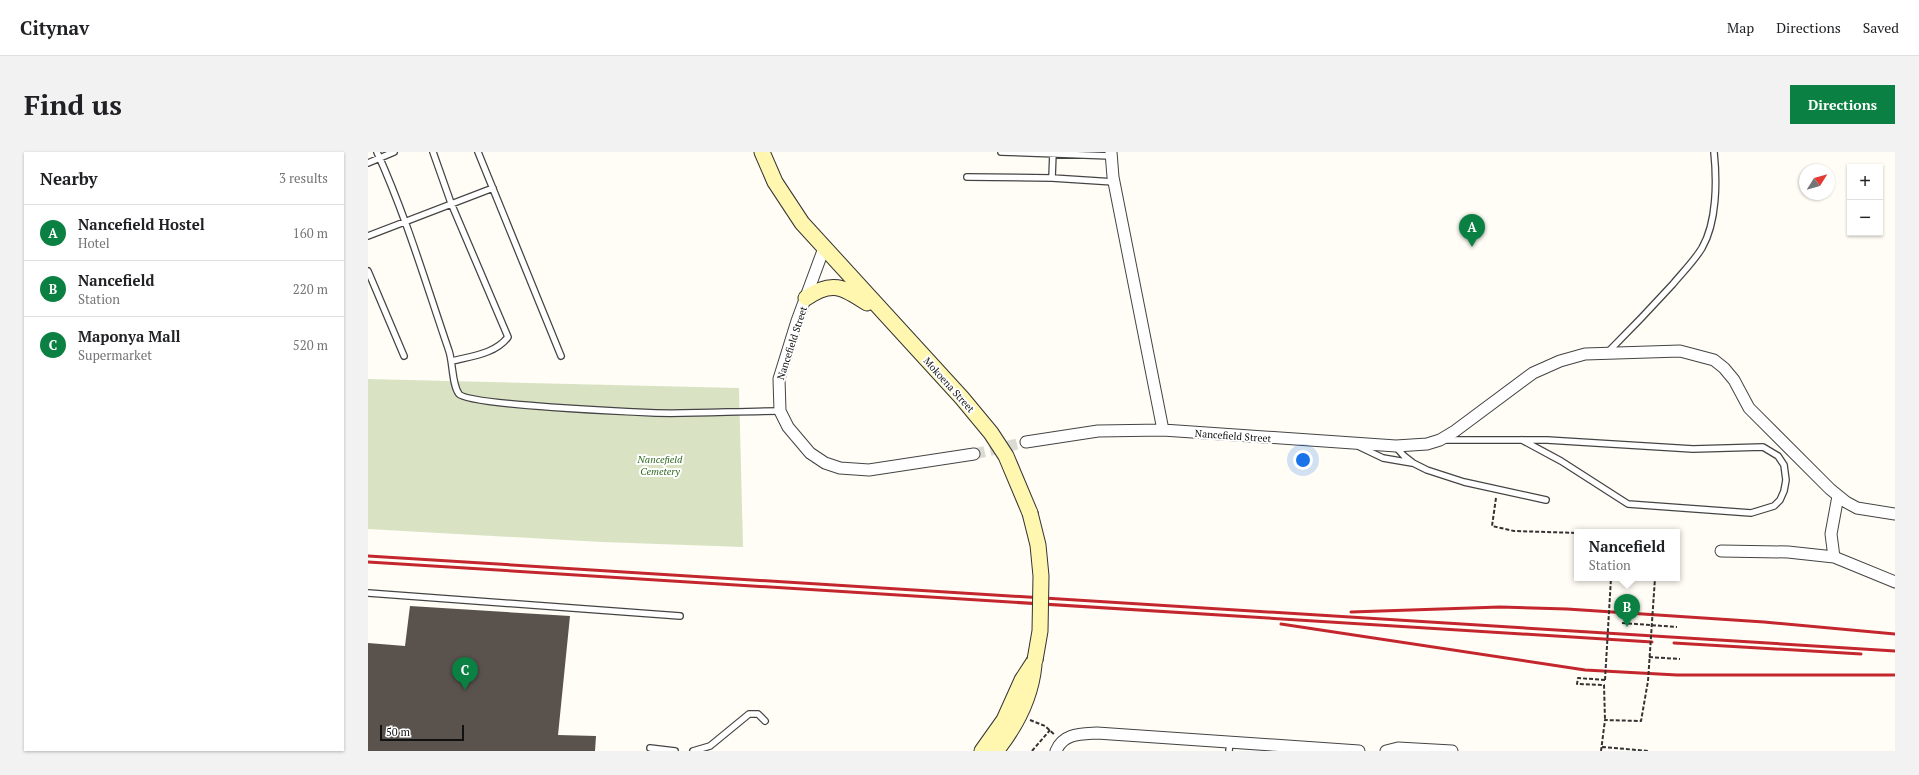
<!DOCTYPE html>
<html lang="en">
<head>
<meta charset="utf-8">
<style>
  body { margin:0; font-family:"PT Serif",serif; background:#f2f2f2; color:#202124 }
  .controls { position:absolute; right:12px; top:12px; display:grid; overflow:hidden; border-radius:0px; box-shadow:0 1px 3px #0004 }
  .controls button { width:36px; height:36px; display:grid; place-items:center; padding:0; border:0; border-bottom:1px solid #e0e0e0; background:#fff; color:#202124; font:20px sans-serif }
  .compass { position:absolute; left:1431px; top:12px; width:36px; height:36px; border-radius:50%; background:#fff; box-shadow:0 1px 3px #0004; rotate:53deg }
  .scale { position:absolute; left:12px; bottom:10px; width:84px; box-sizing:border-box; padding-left:4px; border:2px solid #111; border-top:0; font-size:11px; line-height:14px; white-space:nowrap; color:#111; -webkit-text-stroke:3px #fff; paint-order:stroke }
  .you { position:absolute; left:935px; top:308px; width:14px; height:14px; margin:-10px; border:3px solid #fff; border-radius:50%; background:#1a73e8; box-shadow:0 0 0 6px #1a73e833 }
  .badge { display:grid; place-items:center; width:26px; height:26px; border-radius:50%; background:#0b8043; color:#fff; font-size:13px; font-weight:700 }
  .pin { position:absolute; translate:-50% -33px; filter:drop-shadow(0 1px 2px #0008) }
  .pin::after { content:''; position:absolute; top:21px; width:14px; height:12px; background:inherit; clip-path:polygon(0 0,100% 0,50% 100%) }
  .popup { position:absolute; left:1206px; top:377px; width:106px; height:52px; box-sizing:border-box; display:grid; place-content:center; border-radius:0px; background:#fff; filter:drop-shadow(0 1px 3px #0005); font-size:13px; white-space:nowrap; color:#757577 }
  .popup b { font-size:15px; color:#202124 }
  .popup::after { content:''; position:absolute; left:50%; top:100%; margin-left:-8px; border:8px solid transparent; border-top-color:#fff }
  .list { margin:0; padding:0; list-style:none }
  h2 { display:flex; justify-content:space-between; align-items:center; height:52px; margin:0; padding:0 16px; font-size:17px }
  h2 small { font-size:13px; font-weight:400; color:#757577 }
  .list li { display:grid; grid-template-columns:26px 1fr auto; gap:12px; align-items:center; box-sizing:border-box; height:56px; padding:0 16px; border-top:1px solid #e0e0e0 }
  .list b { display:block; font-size:15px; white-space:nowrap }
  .list p { margin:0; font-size:13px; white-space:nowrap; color:#757577 }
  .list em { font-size:13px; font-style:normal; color:#757577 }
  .map { position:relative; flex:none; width:1527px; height:599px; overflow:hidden; border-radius:0px }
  header { display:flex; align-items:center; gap:24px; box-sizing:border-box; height:56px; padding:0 20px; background:#fff; border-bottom:1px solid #e0e0e0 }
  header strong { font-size:19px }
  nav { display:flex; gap:22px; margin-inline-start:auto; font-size:14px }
  .intro { display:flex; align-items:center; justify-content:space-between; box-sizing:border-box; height:96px; padding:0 24px }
  h1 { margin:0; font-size:28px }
  .button { padding:10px 18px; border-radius:0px; background:#0b8043; color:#fff; font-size:14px; font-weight:700 }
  main { display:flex; gap:24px; padding:0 24px }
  aside { flex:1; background:#fff; border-radius:0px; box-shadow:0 1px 3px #0004 }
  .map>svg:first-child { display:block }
</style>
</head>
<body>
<header>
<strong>Citynav</strong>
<nav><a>Map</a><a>Directions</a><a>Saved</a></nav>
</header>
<div class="intro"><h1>Find us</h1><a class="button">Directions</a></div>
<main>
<aside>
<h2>Nearby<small>3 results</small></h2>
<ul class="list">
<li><span class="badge">A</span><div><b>Nancefield Hostel</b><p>Hotel</p></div><em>160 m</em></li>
<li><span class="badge">B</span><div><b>Nancefield</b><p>Station</p></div><em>220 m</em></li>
<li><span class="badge">C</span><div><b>Maponya Mall</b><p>Supermarket</p></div><em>520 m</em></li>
</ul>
</aside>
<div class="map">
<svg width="1527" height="599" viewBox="0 0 1527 599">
  <rect width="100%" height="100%" fill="#fffdf5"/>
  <path fill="#d9e3c4" d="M0,227L371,236L375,395L234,390L0,377Z"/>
  <path fill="#5a524d" d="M42,454L202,464L190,583L228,584L227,599H0V491L37,494Z"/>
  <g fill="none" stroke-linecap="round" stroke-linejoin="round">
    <path stroke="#dbdad3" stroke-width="11" stroke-dasharray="11 5.5" stroke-linecap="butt" d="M606,302L658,290"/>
    <defs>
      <path id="service" d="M9,0C38,64 58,132 81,199C85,211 84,233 91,242C100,253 264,260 288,261C329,262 371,259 412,259
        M65,0L83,51L140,185C127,202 104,204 84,209
        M110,0L193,204
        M633,0L743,4
        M0,11L26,0
        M599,25L684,26L746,30
        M684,26L685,0
        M0,84L125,36
        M0,119L36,204
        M1240,200C1262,178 1284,155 1305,132C1315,120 1326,109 1334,96C1349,70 1349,29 1346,0
        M1077,288H1179L1325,297L1395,295L1410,304L1416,313L1418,328L1416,339L1412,348L1406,354L1383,361L1260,352L1193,309L1154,288
        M992,295L1015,306L1044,311
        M1028,295L1036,304L1045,311L1059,318L1096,330L1178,348
        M0,441L312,464
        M282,596L307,599
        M325,599L342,594L381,562H390L397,569
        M861,599L862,590"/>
      <path id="minor" d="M743,0L745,25L795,278
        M456,96L429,169L411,227L412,259L420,275L442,301L457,311L472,316L501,318L606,302
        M658,290L730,279L795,278L1028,294L1059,292L1072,288L1087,279L1165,221L1192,209L1217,202L1312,199L1346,208L1356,216L1366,228L1381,256L1462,337L1478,350L1489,356L1527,362
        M1470,344L1463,382L1466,405L1527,430
        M1353,399L1420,400L1466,405
        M688,599C695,581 713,582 729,581L991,599
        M1018,599L1030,596L1084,599"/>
      <path id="secondary" d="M394,0L407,30L434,71L594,246L623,281L638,304L662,361
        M438,146C464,128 475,135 499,151
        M614,599L636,568L654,528L667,508
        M628,599C648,574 663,545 666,513"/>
    </defs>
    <use href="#service" stroke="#444" stroke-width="8"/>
    <use href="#minor" stroke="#444" stroke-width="13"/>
    <use href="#secondary" stroke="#333" stroke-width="17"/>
    <path stroke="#333" stroke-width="2" stroke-dasharray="4 2" stroke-linecap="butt" d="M1128,346L1124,374L1146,379L1209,381
      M1254,471L1309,475
      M1281,505L1312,507
      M1237,528L1210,526L1209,532L1236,533L1237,568
      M662,568L677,574L687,583
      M1234,595L1281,599
      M664,599L682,578
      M1233,599L1237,568L1273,569L1280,529"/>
    <use href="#service" stroke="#fff" stroke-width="5.5"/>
    <use href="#minor" stroke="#fff" stroke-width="11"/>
    <use href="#secondary" stroke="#fff6b0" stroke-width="15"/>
    <path stroke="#c4262e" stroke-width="3" d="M0,404L1527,499
      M0,410L1284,490
      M983,460L1132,455L1199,457L1396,470L1527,482
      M913,472L1217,518L1309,523H1527
      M1306,491L1493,502"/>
    <defs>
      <path id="secondary-bridge" d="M662,361L670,393L673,424L672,479L667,508"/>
    </defs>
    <use href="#secondary-bridge" stroke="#333" stroke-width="17" stroke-linecap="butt"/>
    <path stroke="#333" stroke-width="2" stroke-dasharray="4 2" stroke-linecap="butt" d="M1237,528L1243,426
      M1280,529L1287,426"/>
    <use href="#secondary-bridge" stroke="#fff6b0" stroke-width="15"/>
  </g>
  <g text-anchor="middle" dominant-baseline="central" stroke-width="4" stroke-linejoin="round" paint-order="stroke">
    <g font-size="10" fill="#111" stroke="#fff">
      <text transform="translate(424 191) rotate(-72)">Nancefield Street</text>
      <text transform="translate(581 233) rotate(48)">Mokoena Street</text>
      <text transform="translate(865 284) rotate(4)">Nancefield Street</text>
    </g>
    <g font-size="10" font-style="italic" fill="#2f6b1f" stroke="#fff">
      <text x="292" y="307">Nancefield<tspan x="292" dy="12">Cemetery</tspan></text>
    </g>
  </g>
</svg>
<div class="controls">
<button>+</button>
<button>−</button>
</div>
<svg class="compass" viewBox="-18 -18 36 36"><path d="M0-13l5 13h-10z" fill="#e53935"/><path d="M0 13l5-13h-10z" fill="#757577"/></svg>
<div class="scale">50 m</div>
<div class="you"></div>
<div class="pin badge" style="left:1104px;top:95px">A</div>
<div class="pin badge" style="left:1259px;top:475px">B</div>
<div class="popup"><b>Nancefield</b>Station</div>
<div class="pin badge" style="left:97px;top:538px">C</div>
</div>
</main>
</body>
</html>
